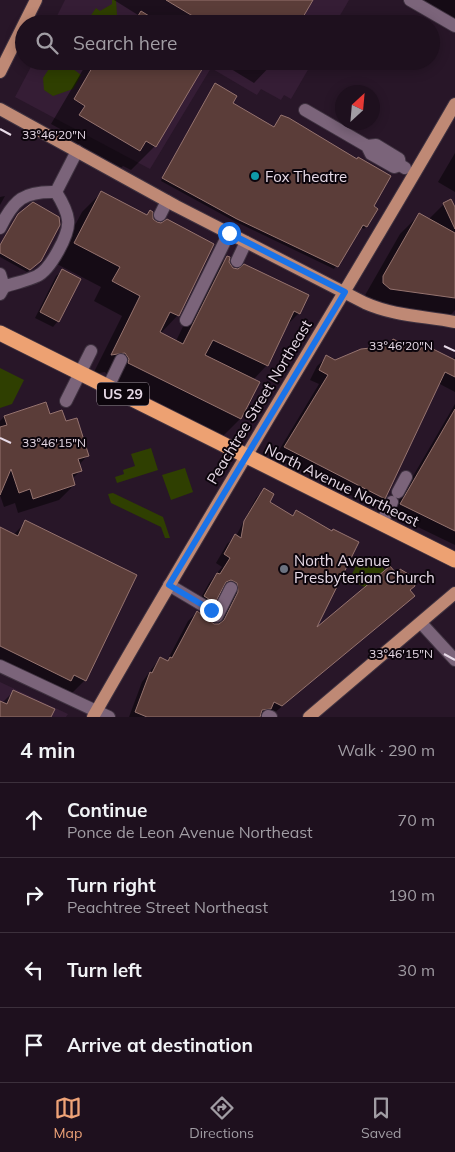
<!DOCTYPE html>
<html lang="en">
<head>
<meta charset="utf-8">
<style>
  body { margin:0; font-family:Mulish,sans-serif; background:#261927; color:#f1f3f6 }
  .compass { position:absolute; left:335px; top:85px; width:45px; height:45px; border-radius:50%; background:#1e101e; box-shadow:0 2px 12px #0003; rotate:26deg }
  .stop { position:absolute; width:15px; height:15px; margin:-11px; border:4px solid #1a73e8; border-radius:50%; background:#fff }
  .stop.end { background:#1a73e8; border-color:#fff; box-shadow:0 1px 5px #0008 }
  .list { margin:0; padding:0; list-style:none }
  h2 { display:flex; justify-content:space-between; align-items:center; height:65px; margin:0; padding:0 20px; font-size:21px }
  h2 small { font-size:16px; font-weight:400; color:#a19da4 }
  .list li { display:grid; grid-template-columns:32px 1fr auto; gap:15px; align-items:center; box-sizing:border-box; height:75px; padding:0 20px; border-top:1px solid #3c303c }
  .list b { display:block; font-size:19px; white-space:nowrap }
  .list p { margin:0; font-size:16px; white-space:nowrap; color:#a19da4 }
  .list em { font-size:16px; font-style:normal; color:#a19da4 }
  .icon { flex:none; width:28px; height:28px; fill:none; stroke:currentColor; stroke-width:2; stroke-linecap:round; stroke-linejoin:round }
  .map { position:relative; flex:none; width:455px; height:717px; overflow:hidden }
  .search { position:absolute; background:#1e101e; box-shadow:0 2px 12px #0003; left:15px; right:15px; top:15px; height:55px; display:flex; align-items:center; gap:12px; box-sizing:border-box; padding:0 18px; border-radius:28px; color:#a19da4; font-size:19px }
  .sheet { height:365px; background:#1e101e }
  nav { display:flex; justify-content:space-around; align-items:center; box-sizing:border-box; height:70px; border-top:1px solid #3c303c; background:#1e101e; font-size:14px; color:#a19da4 }
  nav a { display:grid; justify-items:center; gap:2px }
  nav .on { color:#efa378 }
  .map>svg:first-child { display:block }
</style>
</head>
<body>
<div class="map">
<svg width="455" height="717" viewBox="0 0 455 717">
  <rect width="100%" height="100%" fill="#281628"/>
  <path fill="#351d35" d="M65,0H349L335,24H53Z
    M34,61H313L291,99L284,95L281,100L261,89L257,95L211,68L150,169L15,97Z
    M0,682L68,714L66,717H0Z"/>
  <path fill="#2f3f01" d="M112,0H116L117,15L112,24H85L96,8L100,11L112,4Z
    M54,61H63L81,75L73,89L53,96L44,90L43,78Z
    M0,368L24,380L12,404L0,408Z
    M151,448L158,470L117,483L115,477L124,474L123,470L135,466L131,454Z
    M185,468L193,492L171,500L162,475Z
    M113,493L163,517L170,538H165L161,527L111,503L108,494Z
    M359,560L379,563L385,570L365,587L349,580Z"/>
  <path fill="#0007" d="M114,0H311L297,24H117L124,16L132,21L138,15Z
    M411,0H455V26Z
    M88,61H198L155,146L131,170L123,166L114,174L56,139L62,130L51,124Z
    M218,61H275L254,83Z
    M213,87L231,104L372,206L366,226L364,229L360,227L334,269L234,221L161,181Z
    M455,153V192L438,182Z
    M101,193L146,216L150,212L178,315L160,334L176,341L207,277L227,258L232,269L299,313L286,326L267,365L253,380L240,419L221,438L109,383L110,379L105,372L93,374L122,316L94,301L101,287L55,263L82,212Z
    M5,196L0,205V197Z
    M444,204L455,205V310L447,319L367,307L364,297L400,234L419,215L428,220Z
    M19,214L37,264L27,272L0,257V245Z
    M62,271L58,321L53,327L35,318L56,276Z
    M393,341L411,350H418L423,346L452,360L455,357V392L438,383L384,498L374,507L275,457L319,384L310,380L317,366L327,357L335,361L387,347Z
    M455,404V545L391,514Z
    M49,415L65,423L88,455L79,465L81,470L72,479L74,485L59,500L18,513L15,503L4,507L0,495V421L4,417Z
    M264,490L268,502L292,516L296,512L314,632L409,590L413,596L273,714L267,711L259,717H129L142,682L160,658L167,661L188,621L197,612L214,625H218L230,601V591L221,587L214,602L205,610L197,605L209,583L222,567L216,563L227,544L236,536L256,498Z
    M26,522L85,680L70,695L0,668V529L13,535Z
    M14,691L50,717H0V702L2,703Z"/>
  <path fill="#5b3d39" stroke="#95736f" d="M166,0H313L299,24H243L244,21L234,16L229,24H206Z
    M141,11L162,24H133Z
    M96,61H207L156,147L146,141L140,151L79,115L85,106L74,99Z
    M215,83L237,96L233,103L274,127L281,115L289,118L357,159L358,157L391,176L374,206L378,209L367,227L363,225L338,267L237,219L162,178Z
    M101,191L147,215L150,210L153,212V219L157,222L161,223L167,219L214,244L179,316L170,312L160,332L183,344L227,256L230,257L229,262L233,268L238,269L244,264L309,295L300,314L294,311L268,366L213,340L205,355L260,382L241,419L128,363L129,359L125,353L111,355L140,296L112,281L120,267L74,243Z
    M451,199L455,207V229L443,203Z
    M33,202L59,217L60,225L41,261L30,270L0,253V245L18,214Z
    M419,213L455,233V298L390,289L383,283V276Z
    M62,269L81,279L59,322L40,312Z
    M393,339L412,348L413,346L420,350L423,344L455,360V377L445,372L385,499L284,447L328,375L319,370L326,355L335,360L361,349L390,346Z
    M46,402L50,414L62,410L66,421L77,418L89,456L78,459L82,471L72,474L75,485L33,499L30,489L19,493L11,469L0,495V427L7,425L4,416Z
    M455,409V531L400,504Z
    M264,488L274,494L270,502L293,516L296,510L332,531L333,529L359,542L317,627L390,566L396,573L400,569L410,575L415,586L410,590L415,596L282,706L274,702L271,709L262,710L260,717H147L135,712L150,672L152,673L160,657L168,661L170,657L172,658L197,611L214,624H219L224,620L238,592L237,583L231,580L226,582L215,603L204,596L217,573L220,574L230,558L224,554L235,534L241,538L244,521Z
    M25,520L137,575L86,681L74,675L71,681L0,646V527L18,536Z
    M13,690L55,709L51,717H0V701L7,704Z"/>
  <g fill="none" stroke-linecap="round" stroke-linejoin="round">
    <defs>
      <path id="minor" d="M410,0L455,26
        M305,110L367,146L371,154L394,167L400,165
        M367,146L376,145L399,159L400,165L405,168
        M56,192L77,151
        M160,215L167,201
        M0,228C14,199 24,191 56,192
        M237,261L246,242
        M0,274L4,287L0,294
        M4,287C14,283 27,281 37,276C50,270 70,234 68,220C67,210 61,200 56,192
        M186,320L229,233
        M108,387L121,360
        M66,401L91,351
        M398,492L406,477
        M381,524L392,502
        M169,585L211,610L217,616L231,588
        M421,623L455,660
        M0,666L109,717
        M268,716L271,717"/>
      <path id="major" d="M24,24L36,0
        M0,72L24,24
        M0,109L176,206L365,303C394,316 424,316 455,322
        M93,717C210,511 336,310 455,104
        M309,717L455,593"/>
      <path id="highway" d="M0,333L455,560"/>
    </defs>
    <use href="#minor" stroke="#3f3240" stroke-width="14"/>
    <use href="#major" stroke="#3f3240" stroke-width="14"/>
    <use href="#highway" stroke="#3f3240" stroke-width="17"/>
    <use href="#minor" stroke="#7b647a" stroke-width="12"/>
    <use href="#major" stroke="#bf8975" stroke-width="12"/>
    <use href="#highway" stroke="#eda172" stroke-width="15"/>
  </g>
  <g fill="none" stroke-linecap="round" stroke-linejoin="round">
    <path stroke="#1a73e8" stroke-width="6" d="M211,610L169,585L345,292L229,233"/>
  </g>
  <path fill="none" stroke="#e7dae7" stroke-width="2" d="M0,129L11,135M444,346L455,351M0,438L11,443M444,654L455,660"/>
  <circle fill="#0f9aa8" stroke="#0c050c" stroke-width="2" cx="255" cy="176" r="5"/>
  <circle fill="#6b7280" stroke="#0c050c" stroke-width="2" cx="284" cy="569" r="5"/>
  <g text-anchor="middle" dominant-baseline="central" stroke-width="4" stroke-linejoin="round" paint-order="stroke">
    <rect fill="#0c050c" stroke="#a59aa5" stroke-width="1" x="97" y="382.5" width="52" height="23" rx="4"/>
    <g font-size="14" font-weight="bold" fill="#e7dae7">
      <text x="123" y="394">US 29</text>
    </g>
    <g font-size="15" fill="#e7dae7" stroke="#0c050c" text-anchor="start">
      <text x="265" y="176">Fox Theatre</text>
      <text x="294" y="560">North Avenue<tspan x="294" dy="17">Presbyterian Church</tspan></text>
    </g>
    <g font-size="15" fill="#e7dae7" stroke="#0c050c">
      <text transform="translate(259 402) rotate(-59)">Peachtree Street Northeast</text>
      <text transform="translate(342 485) rotate(26)">North Avenue Northeast</text>
    </g>
  </g>
  <g font-size="12" text-anchor="middle" fill="#e7dae7" stroke="#0c050c" stroke-width="4" stroke-linejoin="round" paint-order="stroke">
    <text x="54" y="139">33°46'20"N</text>
    <text x="401" y="350">33°46'20"N</text>
    <text x="54" y="447">33°46'15"N</text>
    <text x="401" y="658">33°46'15"N</text>
  </g>
</svg>
<svg class="compass" viewBox="-18 -18 36 36"><path d="M0-13l5 13h-10z" fill="#e53935"/><path d="M0 13l5-13h-10z" fill="#a19da4"/></svg>
<div class="stop" style="left:229px;top:233px"></div>
<div class="stop end" style="left:211px;top:610px"></div>
<div class="search"><svg class="icon" aria-label="search" viewBox="0 0 24 24"><circle cx="10" cy="10" r="6"/><path d="M15 15l6 6"/></svg>Search here</div>
</div>
<section class="sheet">
<h2>4 min<small>Walk · 290 m</small></h2>
<ul class="list">
<li><svg class="icon" aria-label="ahead" viewBox="0 0 24 24"><path d="M12 20V5M6 11l6-6 6 6"/></svg><div><b>Continue</b><p>Ponce de Leon Avenue Northeast</p></div><em>70 m</em></li>
<li><svg class="icon" aria-label="right" viewBox="0 0 24 24"><path d="M7 20v-9h11M14 6l5 5-5 5"/></svg><div><b>Turn right</b><p>Peachtree Street Northeast</p></div><em>190 m</em></li>
<li><svg class="icon" aria-label="left" viewBox="0 0 24 24"><path d="M17 20v-9H6M10 6l-5 5 5 5"/></svg><div><b>Turn left</b></div><em>30 m</em></li>
<li><svg class="icon" aria-label="arrive" viewBox="0 0 24 24"><path d="M6 21V4h12l-3 4 3 4H6"/></svg><div><b>Arrive at destination</b></div></li>
</ul>
</section>
<nav>
<a class="on"><svg class="icon" aria-label="map" viewBox="0 0 24 24"><path d="M3 6l6-2 6 2 6-2v14l-6 2-6-2-6 2zM9 4v14M15 6v14"/></svg>Map</a>
<a><svg class="icon" aria-label="directions" viewBox="0 0 24 24"><path d="M12 3l9 9-9 9-9-9zM9 14v-3h6M13 9l2 2-2 2"/></svg>Directions</a>
<a><svg class="icon" aria-label="saved" viewBox="0 0 24 24"><path d="M7 4h10v16l-5-4-5 4z"/></svg>Saved</a>
</nav>
</body>
</html>
